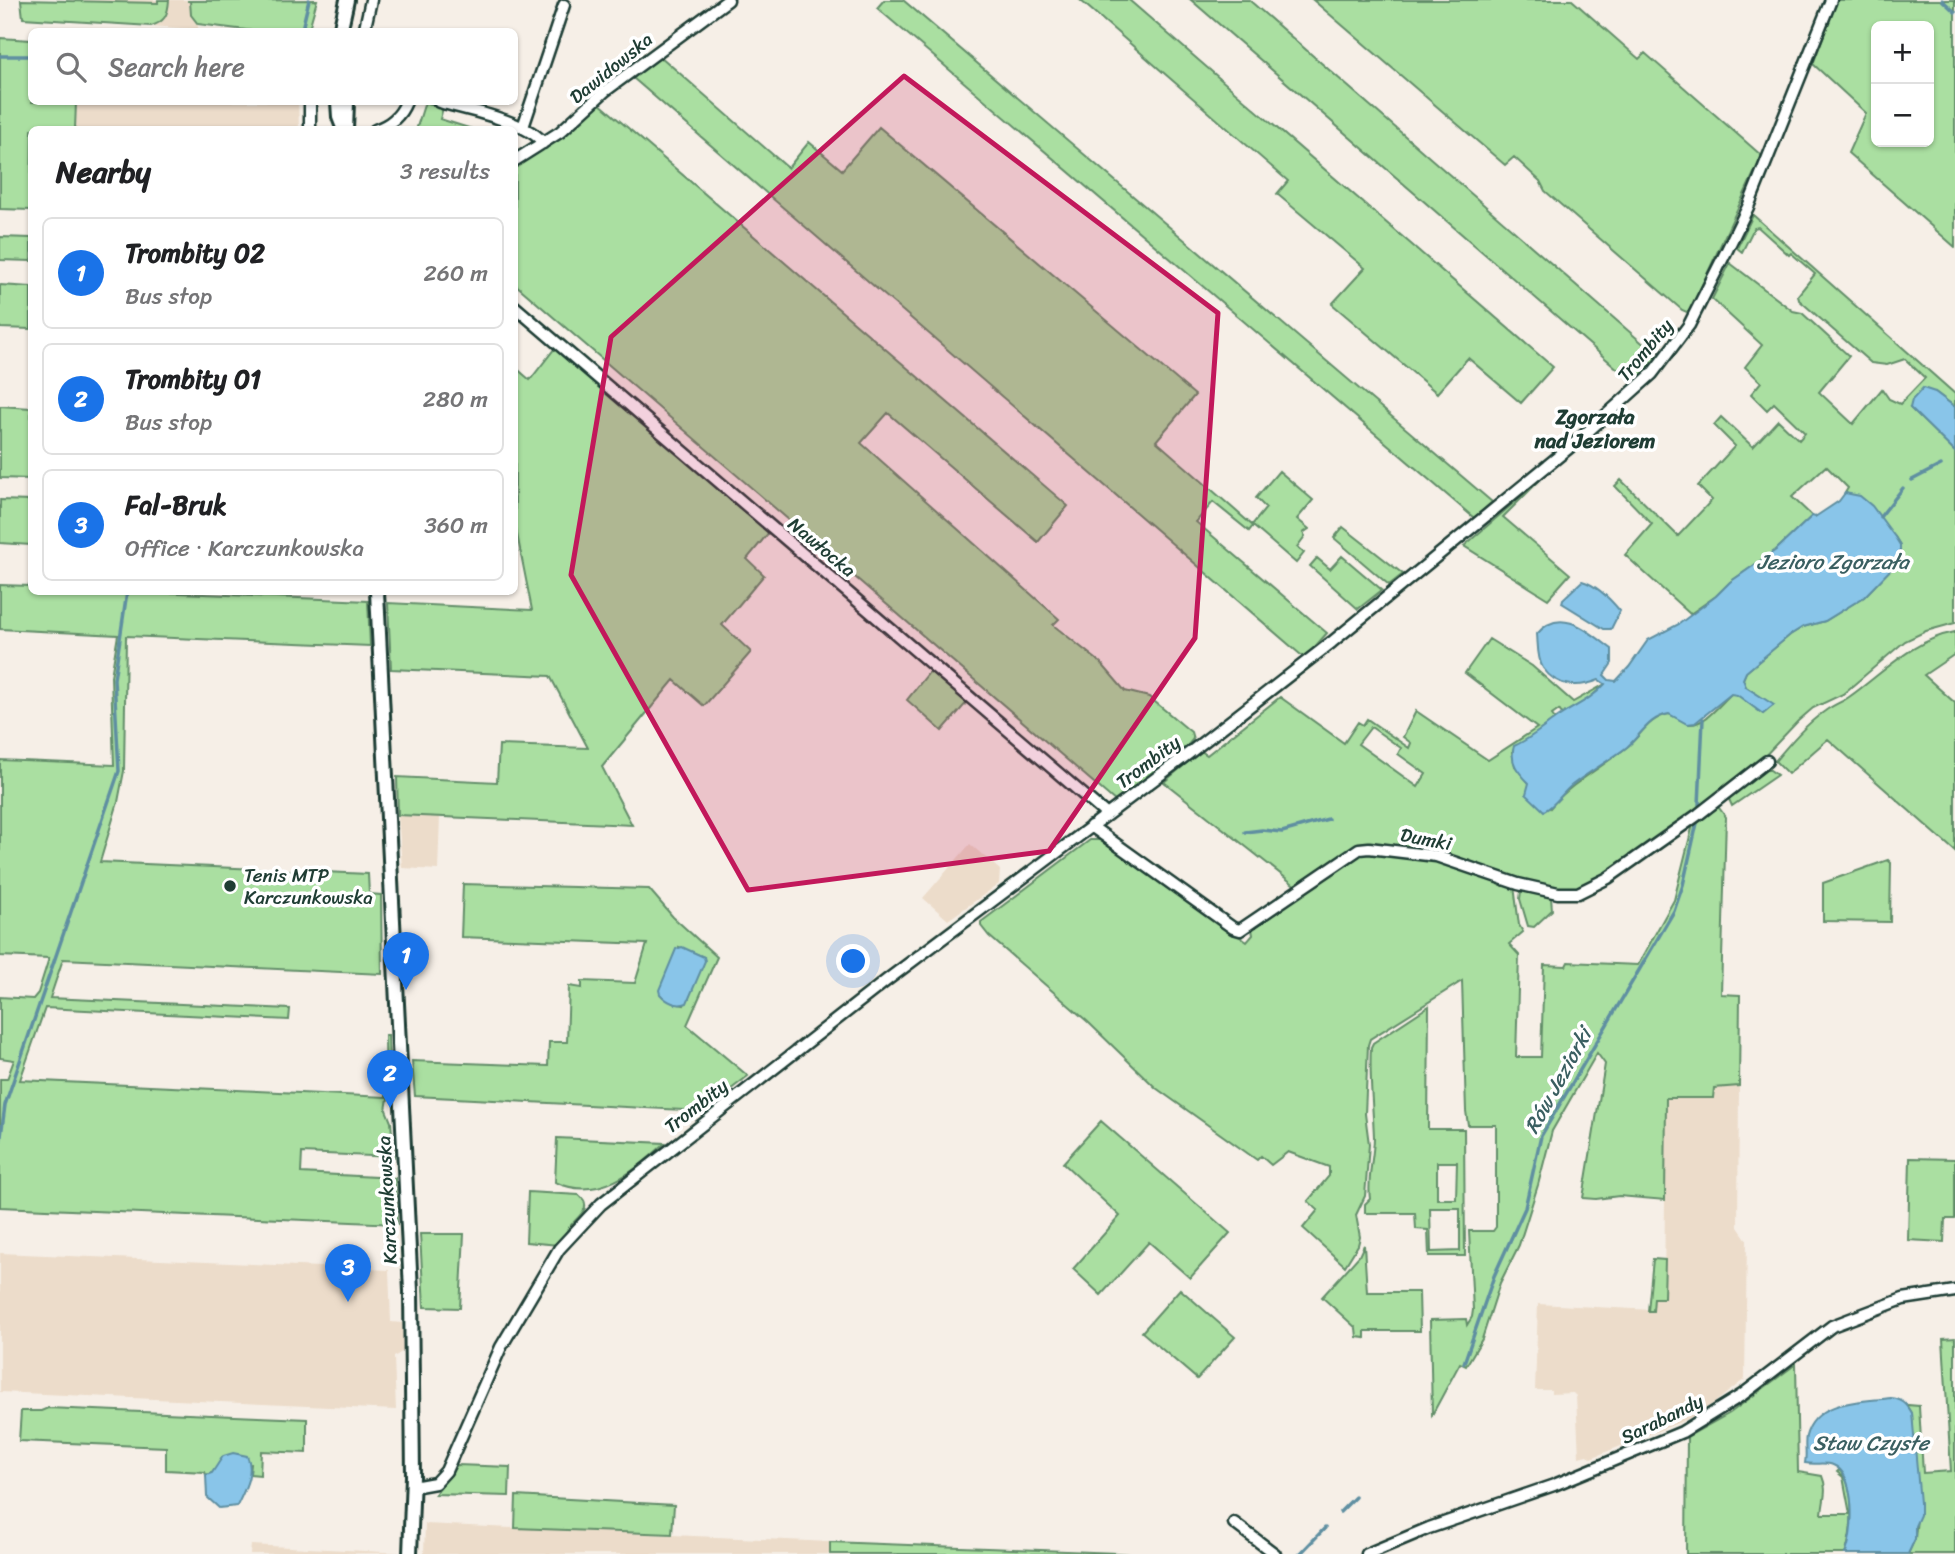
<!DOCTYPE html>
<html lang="en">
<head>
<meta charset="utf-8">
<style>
  body { margin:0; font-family:Sriracha,sans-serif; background:#f6f6f6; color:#202124 }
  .controls { position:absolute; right:21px; top:21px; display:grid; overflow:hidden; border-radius:10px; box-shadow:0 2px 5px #0004 }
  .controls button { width:63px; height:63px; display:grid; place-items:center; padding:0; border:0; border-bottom:2px solid #e0e0e0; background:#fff; color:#202124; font:35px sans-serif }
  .you { position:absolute; left:854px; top:962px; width:24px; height:24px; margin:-18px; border:5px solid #fff; border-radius:50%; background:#1a73e8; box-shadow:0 0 0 10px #1a73e833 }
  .badge { display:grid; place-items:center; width:46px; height:46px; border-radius:50%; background:#1a73e8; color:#fff; font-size:23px; font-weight:700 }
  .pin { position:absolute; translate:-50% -58px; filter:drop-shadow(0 2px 4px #0008) }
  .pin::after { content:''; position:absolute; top:37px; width:24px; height:21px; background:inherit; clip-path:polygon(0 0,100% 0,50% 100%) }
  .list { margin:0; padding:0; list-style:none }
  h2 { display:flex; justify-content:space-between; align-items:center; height:91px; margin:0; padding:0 28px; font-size:30px }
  h2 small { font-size:23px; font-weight:400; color:#757577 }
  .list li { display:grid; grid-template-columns:46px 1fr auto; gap:21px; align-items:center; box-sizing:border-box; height:112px; margin:0 14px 14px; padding:0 14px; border:2px solid #e0e0e0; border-radius:10px }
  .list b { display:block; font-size:26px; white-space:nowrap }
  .list p { margin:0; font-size:23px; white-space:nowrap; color:#757577 }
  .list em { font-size:23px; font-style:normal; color:#757577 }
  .icon { flex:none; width:38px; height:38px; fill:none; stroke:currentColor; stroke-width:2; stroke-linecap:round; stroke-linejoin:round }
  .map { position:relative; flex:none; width:1955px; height:1554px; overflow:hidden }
  .search { position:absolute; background:#fff; box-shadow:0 2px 5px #0004; left:28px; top:28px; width:490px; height:77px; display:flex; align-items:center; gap:18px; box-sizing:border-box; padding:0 24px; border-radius:10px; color:#757577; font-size:26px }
  .panel { position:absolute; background:#fff; box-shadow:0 2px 5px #0004; left:28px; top:126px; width:490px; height:469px; border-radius:10px }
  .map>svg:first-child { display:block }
</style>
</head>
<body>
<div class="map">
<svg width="1955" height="1554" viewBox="0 0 1955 1554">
  <rect width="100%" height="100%" fill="#f6efe7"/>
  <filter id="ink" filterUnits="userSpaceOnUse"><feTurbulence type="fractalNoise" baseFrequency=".0143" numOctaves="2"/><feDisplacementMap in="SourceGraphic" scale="14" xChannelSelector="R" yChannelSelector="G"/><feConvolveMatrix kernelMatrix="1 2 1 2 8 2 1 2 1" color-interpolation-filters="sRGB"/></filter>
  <g filter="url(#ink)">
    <path fill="#ecdcca" d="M40,0H187L190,1L191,15L198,24V29L54,20Z
      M76,102H298L299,129L75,130Z
      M398,815L440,817L438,870L402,868Z
      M970,844L1000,870L999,884L948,920L923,898Z
      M1739,1086L1738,1227L1747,1240L1745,1379L1714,1403L1688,1419L1591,1458L1587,1455L1579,1457L1576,1396L1573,1393L1551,1394V1390H1535L1538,1304L1653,1310L1654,1298H1664L1666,1098H1713V1088Z
      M0,1253L389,1270L391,1322L402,1323L403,1351L394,1357L396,1410L0,1392Z
      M425,1524L830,1542V1554H424Z
      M251,1545L403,1553L250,1554Z"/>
    <path fill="#aadfa1" stroke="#648e6a" stroke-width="2" fill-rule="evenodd" d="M21,0L158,3V0H169C168,16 164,22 151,26L23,18Z
      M317,0L308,32L254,31L198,24L191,15L190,1H187Z
      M884,0H903L1492,502L1474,518L877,8Z
      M1080,0H1129L1553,367L1521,403L1468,358L1437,393L1332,304L1365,268L1277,194L1288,181Z
      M1191,0H1249L1655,354L1657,359L1634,383Z
      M1313,0H1572L1639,59L1645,53L1762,156L1689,313L1682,310L1545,191L1540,181L1514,157L1505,165Z
      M1837,0H1955V247L1848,153L1866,113L1813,64ZM1876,26H1929V142H1876Z
      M0,38L31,40L32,102H76L75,129L32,130L31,210L0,209Z
      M660,56L788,168L809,142L842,170L879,127L1195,395L1156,441L1252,525L1266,508L1256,498L1279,471L1313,500L1297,519L1309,529L1303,533L1305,536L1297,547L1304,553L1296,563L1253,526L1249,531L1213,502L1196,522L1327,633L1305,658L1301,655L633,78Z
      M425,102L443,108L440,119L472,129H419L417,127Z
      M599,103L1068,506L1038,542L888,413L861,443L1059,619L1053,625L1101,663L1125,691L1149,697L1191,732L1193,739L1188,745L1116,802L515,284V167L570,130Z
      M1753,215L1955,394V407L1935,392L1910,408L1955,452V623L1926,631L1905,641L1843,694L1813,708L1798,721L1761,760L1704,806L1607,875L1582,888L1570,890L1551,888L1439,854L1358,845L1297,887L1164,782L1201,751L1207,755L1280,697L1344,743L1358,722L1363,725L1367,719L1409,748L1411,743L1403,737L1416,711L1488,760L1537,728L1465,673L1489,639L1532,666L1573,702L1605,684L1589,699L1562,714L1559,710L1552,715L1555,719L1512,752L1515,766L1529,783V789L1550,808C1572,782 1601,768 1627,747C1642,734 1649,718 1669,714C1675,716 1684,723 1689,724C1704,726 1721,703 1731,694H1737L1763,714L1773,705L1746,687L1743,679L1746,672L1790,635L1803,627L1825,621L1864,597L1896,564L1900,553V545L1895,537L1854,496L1845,493L1848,488L1826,466L1792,497L1812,516L1776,550L1730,582L1716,596L1690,614L1625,555L1652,524L1615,486L1621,480L1678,536L1712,500L1698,486L1735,446L1714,425L1721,417L1753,447L1778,420L1799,440L1805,433L1774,403L1767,410L1751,394L1761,382L1745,367L1762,345L1712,299L1730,263L1793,311L1802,313L1849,356L1819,392L1853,424L1882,389L1889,399L1900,404L1925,378L1905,359L1887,365L1871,363L1799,300L1798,295L1815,274L1791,253L1789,255L1758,227L1754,228L1742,252L1737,248ZM1371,727L1401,748L1398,754L1426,774L1418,787L1358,744Z
      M0,237L31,238V261L0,260Z
      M0,285L31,287V329L0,328Z
      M555,348L770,531L747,559L764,575L722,625L751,652L704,706L674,680L602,767L632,825L398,815L397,777L497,782L499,745L588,748L550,676L391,669L388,603L532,610L515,524V367L530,380Z
      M0,406L31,408V479L0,478Z
      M1540,480L1503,517L1570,574L1548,599L1464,546Z
      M0,500L31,501V545L0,543Z
      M1343,527L1403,574L1389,585L1334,538Z
      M1342,556L1382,590L1358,609L1310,566L1317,558L1330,569Z
      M0,585L31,586L32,592H155L368,601L370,646L126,636L124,771L118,802L100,862L368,874L369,894L381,895L382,974L63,959L50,998L290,1009L289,1020L45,1008L20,1080L386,1097L385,1035H388L390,1087L386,1110L391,1122L394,1157L302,1153L301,1173L395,1178L397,1224L0,1207V1079H7L14,1060L0,1058V997L33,999L38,993L49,958L0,956V760L114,765L111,676L118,635L0,629Z
      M1955,632V654L1924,675L1955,703V851L1828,739L1788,774L1775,761C1790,743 1806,724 1825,711C1833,705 1842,702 1849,697C1883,673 1912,640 1955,632Z
      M931,670L969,700L942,731L907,700Z
      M1764,770H1770L1777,775L1732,806L1728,797Z
      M1714,807L1719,808L1726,817L1721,994L1740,995L1739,1086L1714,1088L1713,1098H1666L1665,1200L1619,1196L1596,1199L1583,1198L1605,1064L1597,1053L1552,1131L1538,1185L1519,1245L1500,1283L1482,1339L1466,1366L1460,1363L1432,1415L1430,1320L1466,1319L1467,1325L1472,1317L1473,1310L1469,1231H1493L1496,1227V1125H1468L1466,1111L1462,981L1370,1039L1368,1045L1365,1114L1369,1144L1365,1196L1356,1215L1360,1237L1358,1245L1345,1266L1303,1228L1318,1210L1308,1201L1329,1176V1167L1288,1152L1271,1165L1261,1156L1257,1160L1156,1088L1088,1022L989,936L981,926V922L1090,840H1105L1247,942L1253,935L1252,929L1362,853L1369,851L1439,860L1514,886L1519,925L1523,932L1509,944L1519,955L1516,1057H1541L1544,965L1566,966L1568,962L1638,965L1674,900L1694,820Z
      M1888,860L1891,863L1890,922L1823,921V883Z
      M463,884L649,889L673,917L717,957L687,1025L748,1076L703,1111L415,1096L412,1061L548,1066L549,1042H567L569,986L582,988V981L635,983L647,944L461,937ZM679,947L704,957L684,1005L673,1003Z
      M1526,890L1551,897L1552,910L1534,927L1528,926L1520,899L1521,891Z
      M1429,1006L1428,1129H1464L1465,1256H1429L1428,1230L1416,1229L1415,1213H1365V1204L1370,1199C1367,1178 1374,1157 1374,1137C1373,1107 1369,1077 1371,1047L1373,1043ZM1437,1162H1457L1456,1199H1437ZM1460,1208V1251L1431,1252L1430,1208Z
      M1101,1121L1230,1233L1190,1278L1149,1242L1101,1295L1073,1269L1120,1216L1063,1163Z
      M557,1138L665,1143C635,1172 598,1202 555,1182Z
      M1910,1158L1955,1159V1219H1945L1944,1242L1908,1240Z
      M528,1192L579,1195C595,1208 576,1217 568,1229C565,1234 562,1240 559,1245L526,1242Z
      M420,1234H464L460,1308L424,1307Z
      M1364,1245L1367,1292H1419L1420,1331H1365V1338L1357,1337L1356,1328L1322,1297L1359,1256Z
      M1653,1259L1665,1260L1664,1298H1654L1653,1311H1648Z
      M1180,1289L1235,1337L1197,1379L1142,1332Z
      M1955,1338V1554H1908L1915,1539L1917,1518L1912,1413L1907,1405L1919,1406L1923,1473L1951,1471L1943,1339Z
      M1796,1364L1798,1472L1822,1476C1828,1489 1823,1501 1822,1514H1850L1843,1477L1837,1472L1839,1470C1857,1484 1852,1531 1846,1552L1845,1554H1686L1687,1437L1730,1413Z
      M48,1408L307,1419V1453L261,1451L260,1475L250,1474L251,1464L217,1467L212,1473L206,1475L205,1472L166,1470V1447L19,1441L21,1411H41Z
      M457,1465L510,1467L509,1496L435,1494Z
      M516,1496L674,1505L672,1534L515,1528Z
      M830,1542L1118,1553L1130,1554H830Z"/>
    <path fill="#89c5e9" stroke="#5f8fa1" stroke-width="2" d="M1923,388L1935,392L1955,407V452L1910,408L1912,400Z
      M1845,493L1860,496L1872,506L1895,537L1900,545V554L1896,564L1864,597L1825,621L1803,627L1790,635L1746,672L1743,679L1746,687L1774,705L1763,714L1737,695L1731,694L1695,723L1687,724L1669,714C1649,717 1641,735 1627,747C1609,761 1590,771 1572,785C1562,793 1555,806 1544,811L1526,794L1529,783C1518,772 1509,762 1514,746C1530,739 1541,729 1555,719C1572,707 1591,700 1605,684L1599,680C1579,688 1557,688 1543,668C1537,659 1538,644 1537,634C1561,605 1589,632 1612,649V663L1604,675L1609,680L1616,681L1629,667L1648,640L1679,624L1716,596L1730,582L1776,550L1812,516L1815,517L1839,501Z
      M1582,581C1596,585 1611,600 1620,611L1611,629H1604L1562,603L1563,599Z
      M682,947L704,957L705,961L687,1003C677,1007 667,1002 660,994L659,990L676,949Z
      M1891,1398C1902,1399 1907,1404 1912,1413L1920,1503V1515L1915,1526V1539L1908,1554H1845C1854,1536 1857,1474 1833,1465C1826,1462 1814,1465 1805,1463C1807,1454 1804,1444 1806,1436C1816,1399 1862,1402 1891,1398Z
      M233,1453L247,1456C255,1471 244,1491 237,1506L219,1508L207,1497L206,1475L212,1473L223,1456Z"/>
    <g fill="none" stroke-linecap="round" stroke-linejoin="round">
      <path stroke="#5f8fa1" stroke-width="3.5" d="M1942,0L1955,12
        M305,28L303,25L309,0
        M0,56H32
        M1912,480L1941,465
        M1880,517L1903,488
        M1699,805L1703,719
        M1245,832L1262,830L1282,832L1328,819
        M0,1144L5,1105L119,771L114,679L127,592
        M1464,1363L1494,1276L1525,1208L1541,1136L1674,911L1683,885L1697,823
        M1340,1512L1355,1497
        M1300,1554L1325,1528"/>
      <defs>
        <path id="minor" d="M364,32L371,0
          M310,102V130
          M439,102C465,109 529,122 543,143
          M523,127L564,5
          M375,130C390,125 400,117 406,102
          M514,161L560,132L605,91L728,0
          M514,306L1107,815
          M1091,826L1233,928L1240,930L1359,849L1369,848L1436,856L1518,884L1558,893H1578L1608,878L1699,814L1767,761
          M413,1487L435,1483L446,1471L501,1347L559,1249L601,1204L887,980L1188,754L1332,642L1575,443L1652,374L1689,325L1726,252L1748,207L1831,0
          M1234,1523L1275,1554
          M1367,1554L1429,1528L1554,1485L1682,1432L1742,1395L1832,1326L1903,1299L1955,1291"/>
        <path id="tertiary" d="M340,32L347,0
          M338,102L339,117L344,130
          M346,130L347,102
          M377,592L411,1291L413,1476L410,1554"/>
      </defs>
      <use href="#minor" stroke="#1f3d34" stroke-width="15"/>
      <use href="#tertiary" stroke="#1f3d34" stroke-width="18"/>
      <use href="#minor" stroke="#fff" stroke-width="10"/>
      <use href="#tertiary" stroke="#fff" stroke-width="12"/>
    </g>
  </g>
  <path fill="#c2185b" fill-opacity="0.2" stroke="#c2185b" stroke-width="5" stroke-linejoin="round" d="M904,76L1218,313L1195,638L1049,851L748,890L571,575L611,337Z"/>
  <circle fill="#1f3d34" stroke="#fff" stroke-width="2.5" cx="230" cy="886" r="7"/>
  <g text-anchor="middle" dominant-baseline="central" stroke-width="7" stroke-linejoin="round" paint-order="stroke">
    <g font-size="19" fill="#1f3d34" stroke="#fff">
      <text transform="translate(611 68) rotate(-39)">Dawidowska</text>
      <text transform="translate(1645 350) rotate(-50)">Trombity</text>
      <text transform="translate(822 547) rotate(40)">Nawłocka</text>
      <text transform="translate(1148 762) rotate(-37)">Trombity</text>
      <text transform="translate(1426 839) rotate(11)">Dumki</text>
      <text transform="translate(696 1106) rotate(-38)">Trombity</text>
      <text transform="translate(387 1200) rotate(-93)">Karczunkowska</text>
      <text transform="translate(1662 1419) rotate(-26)">Sarabandy</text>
    </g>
    <g font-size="19" fill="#1f3d34" stroke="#fff" text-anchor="start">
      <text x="244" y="875">Tenis MTP<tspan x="244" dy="22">Karczunkowska</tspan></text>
    </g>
    <g font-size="21" font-weight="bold" fill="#1f3d34" stroke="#fff">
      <text x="1595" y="417">Zgorzała<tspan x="1595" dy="24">nad Jeziorem</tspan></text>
    </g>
    <g font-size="21" font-style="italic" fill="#3a5f61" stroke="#fff">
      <text x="1833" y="562">Jezioro Zgorzała</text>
      <text transform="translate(1558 1081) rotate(-61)">Rów Jeziorki</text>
      <text x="1871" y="1443">Staw Czyste</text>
    </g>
  </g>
</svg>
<div class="controls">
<button>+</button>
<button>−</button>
</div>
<div class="you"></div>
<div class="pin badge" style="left:406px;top:990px">1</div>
<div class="pin badge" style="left:390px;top:1108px">2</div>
<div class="pin badge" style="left:348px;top:1302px">3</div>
<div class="search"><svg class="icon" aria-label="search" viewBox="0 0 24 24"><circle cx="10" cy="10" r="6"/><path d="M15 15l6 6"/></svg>Search here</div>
<section class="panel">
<h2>Nearby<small>3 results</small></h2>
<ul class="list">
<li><span class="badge">1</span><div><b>Trombity 02</b><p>Bus stop</p></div><em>260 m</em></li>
<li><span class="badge">2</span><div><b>Trombity 01</b><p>Bus stop</p></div><em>280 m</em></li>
<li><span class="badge">3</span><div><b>Fal-Bruk</b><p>Office · Karczunkowska</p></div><em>360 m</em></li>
</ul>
</section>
</div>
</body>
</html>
